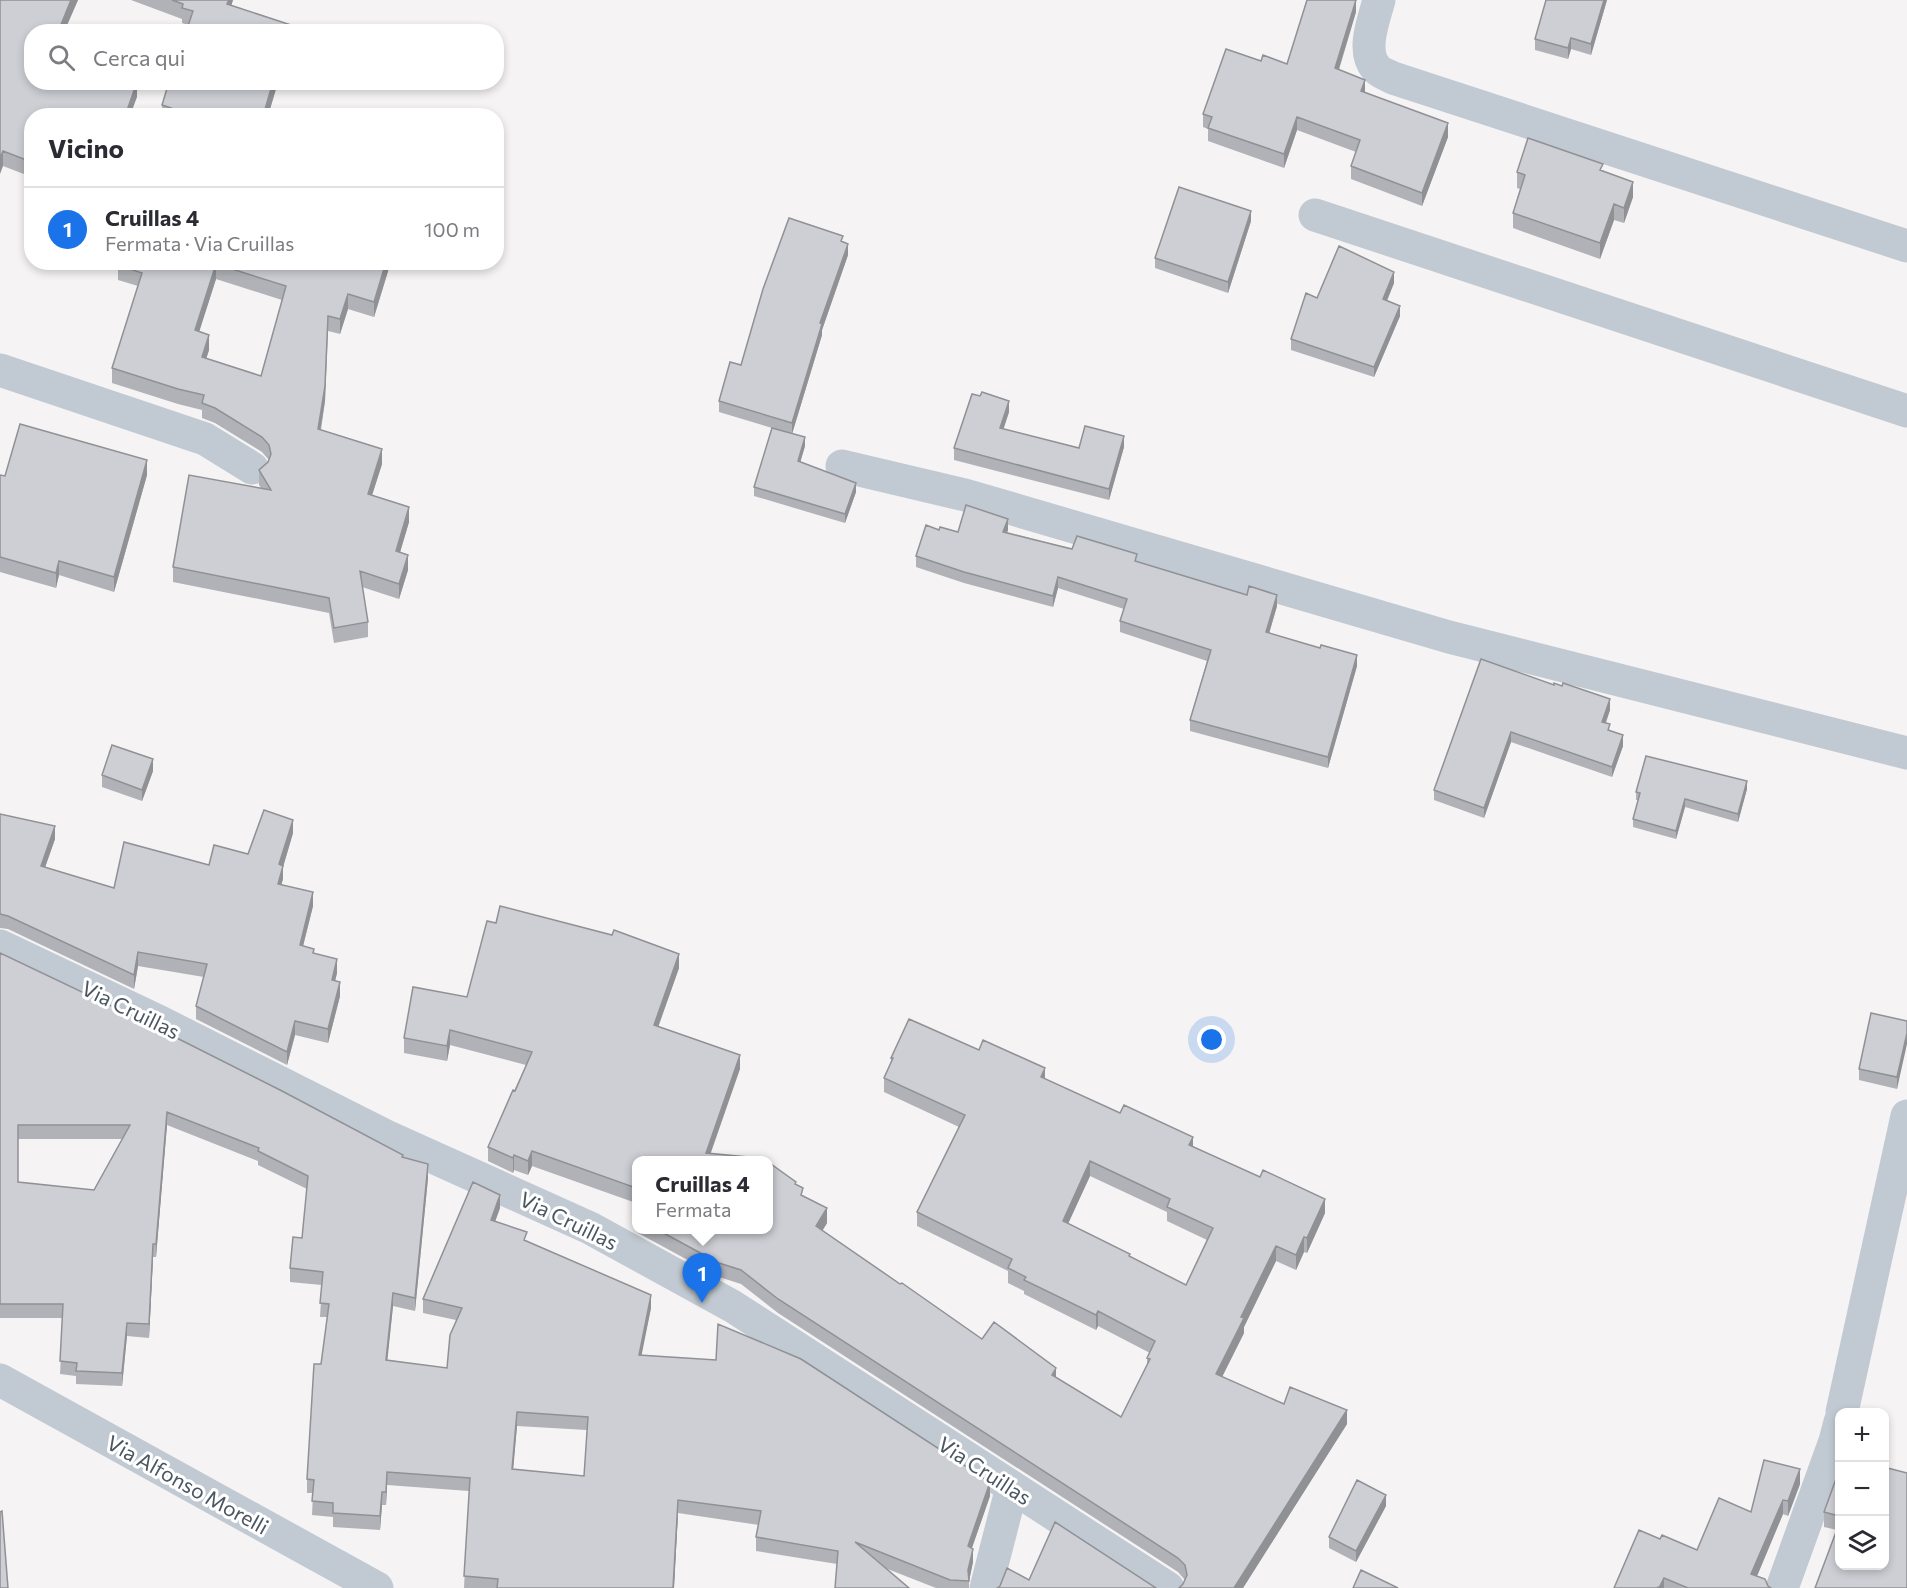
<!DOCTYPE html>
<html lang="it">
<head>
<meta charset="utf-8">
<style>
  body { margin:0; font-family:Commissioner,sans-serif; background:#f2f2f3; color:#2b2b33 }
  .controls { position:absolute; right:18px; bottom:18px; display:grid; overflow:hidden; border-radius:12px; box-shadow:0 3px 9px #0003 }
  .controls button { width:54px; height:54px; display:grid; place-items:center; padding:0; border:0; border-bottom:2px solid #e1e1e2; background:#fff; color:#2b2b33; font:30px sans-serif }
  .you { position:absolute; left:1212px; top:1040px; width:21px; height:21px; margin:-15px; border:4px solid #fff; border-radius:50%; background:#1a73e8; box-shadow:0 0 0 9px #1a73e833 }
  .badge { display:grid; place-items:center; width:39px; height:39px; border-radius:50%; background:#1a73e8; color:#fff; font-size:20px; font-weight:700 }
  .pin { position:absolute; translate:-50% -50px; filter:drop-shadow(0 2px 3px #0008) }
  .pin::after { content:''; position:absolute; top:32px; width:21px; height:18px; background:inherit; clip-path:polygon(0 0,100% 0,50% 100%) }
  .popup { position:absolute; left:632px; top:1156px; width:141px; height:78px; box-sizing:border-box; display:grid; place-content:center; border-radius:12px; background:#fff; filter:drop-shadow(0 2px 4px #0005); font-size:20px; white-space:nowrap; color:#7c7c81 }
  .popup b { font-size:22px; color:#2b2b33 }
  .popup::after { content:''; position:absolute; left:50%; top:100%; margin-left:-12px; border:12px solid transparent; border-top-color:#fff }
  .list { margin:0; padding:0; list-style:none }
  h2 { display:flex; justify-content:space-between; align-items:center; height:78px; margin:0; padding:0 24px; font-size:26px }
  h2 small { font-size:20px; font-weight:400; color:#7c7c81 }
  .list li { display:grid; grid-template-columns:39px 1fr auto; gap:18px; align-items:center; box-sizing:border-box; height:84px; padding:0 24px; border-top:2px solid #e1e1e2 }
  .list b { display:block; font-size:22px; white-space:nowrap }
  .list p { margin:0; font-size:20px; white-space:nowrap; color:#7c7c81 }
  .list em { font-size:20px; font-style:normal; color:#7c7c81 }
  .icon { flex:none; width:33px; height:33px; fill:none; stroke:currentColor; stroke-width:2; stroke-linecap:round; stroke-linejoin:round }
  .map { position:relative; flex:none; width:1907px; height:1588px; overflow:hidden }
  .search { position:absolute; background:#fff; box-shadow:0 3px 9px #0003; left:24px; top:24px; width:480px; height:66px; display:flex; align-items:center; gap:15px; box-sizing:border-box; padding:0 21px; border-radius:24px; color:#7c7c81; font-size:22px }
  .panel { position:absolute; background:#fff; box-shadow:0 3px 9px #0003; left:24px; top:108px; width:480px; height:162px; border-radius:24px }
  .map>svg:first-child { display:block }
</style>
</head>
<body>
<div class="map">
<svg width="1907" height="1588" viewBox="0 0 1907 1588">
  <rect width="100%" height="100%" fill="#f5f3f3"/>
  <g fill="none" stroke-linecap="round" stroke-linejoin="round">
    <path stroke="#c1cad2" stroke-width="33" d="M1379,0C1374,19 1361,51 1376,68C1380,73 1388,75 1393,78L1907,246
      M1315,215L1907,411
      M0,370L205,439L252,468
      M842,466L965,495L1449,637L1907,753
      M0,946L162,1023L386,1136L590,1228L732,1306L1168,1588
      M0,1380L377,1588
      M1842,1412L1907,1116
      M986,1588L1012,1487
      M1782,1588L1835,1441L1840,1422"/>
  </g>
  <path fill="#b0b2b7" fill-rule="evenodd" d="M0,0H78L64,32H32V82L137,97L32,116V169L29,176L3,166Z
    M131,0H233L231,6L291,32L188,25L182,23V19Z
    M1607,0L1591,55L1571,49L1568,59L1535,50V39Z
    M1356,12L1339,70L1365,93L1448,137L1422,206L1351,179V166L1356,152L1297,130L1284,168L1208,141V129L1203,127V114L1261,61L1287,64Z
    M169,82H278L268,116H162V105Z
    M1603,171L1633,197L1624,223L1614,220L1600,259L1513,228V213L1520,189L1517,188V172Z
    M1251,221L1228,293L1155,268V258Z
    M843,242L848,255L822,330V335L792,434L719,412V401L741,365Z
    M389,262V268L374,317L348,309L340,334L328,331L325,401L321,430L382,464L372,495L409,522L400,552L408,570L399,599L362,587L368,622V637L334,643L329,613L173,582V567L261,488L259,485V470L268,462L269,460L262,452L215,423L202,418V410L178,404L112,383V368L138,286L118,280V265ZM216,279L282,300L261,376L206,359L209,350L199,331Z
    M1394,283L1387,301L1400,316L1374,377L1291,350V339L1317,298Z
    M1009,412L1003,429L1079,448L1124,447L1109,500L954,460V448Z
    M805,446L800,462L856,492L845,523L754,496V487Z
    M0,475L5,476L147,475L114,592L59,575L56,588L0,572Z
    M939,530L958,532L1008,530L1007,532L1072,549L1137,562L1277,606L1269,633L1357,666L1328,768L1190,731V720L1207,661L1120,632V621L1124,609L1058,588L1053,607L964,583L916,567V556Z
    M1481,659L1610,710L1606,723L1610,731L1623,746L1612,777L1511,742L1484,818L1434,800V790Z
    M153,771L142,801L102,787V775Z
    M1747,789L1738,822L1685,807L1676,839L1633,827V819L1638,800H1636V792Z
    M0,814L55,839L45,867L114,888L248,854L293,833L283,867V879L281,884L313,906L303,946L314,953L337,973L335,981L340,996L328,1043L295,1035L287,1065L196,1019V1006L204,977L138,966L134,989L8,929L0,928Z
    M0,953L403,1157L428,1178L415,1311L393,1306L387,1360L447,1368L456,1320L423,1313V1299L500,1208L495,1221L527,1242L651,1308L641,1355L990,1496L972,1548L973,1562L969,1581V1588H936L885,1568L837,1564L756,1551V1537L759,1525L678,1513L674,1588H464L469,1491L387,1485L386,1505H382L380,1530L333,1527V1517L312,1515L313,1493H307V1479L327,1317H320L322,1285L290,1282V1268L302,1238L307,1189L258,1165V1161L167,1125L156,1257H153L149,1338L127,1336L122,1386L76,1384V1376L60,1374L63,1318H0ZM18,1139H123L94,1190L18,1182ZM517,1426L587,1430L584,1476L513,1469Z
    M679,968L658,1026L740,1069L636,1161V1203L532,1166L528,1175L514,1170L513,1173L488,1161V1147L526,1065L450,1045L447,1061L404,1053V1038L467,997Z
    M1907,1021L1897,1089L1859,1080V1069Z
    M979,1050L1045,1079L1193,1146L1325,1213L1307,1253L1304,1252L1296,1270L1276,1261L1244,1327V1333L1222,1377L1284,1404L1347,1424L1243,1588H1179L1183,1584L1185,1580L1178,1572L778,1313L741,1284L719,1277L638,1233V1230H768L796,1184L803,1196L827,1223L822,1231L982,1339L1056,1378L1121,1417L1147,1366V1358L1150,1353L1098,1326L1096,1330L1024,1294V1291L1008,1283V1271L917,1226V1212L959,1127L884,1092V1078L891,1063V1058ZM1090,1176L1167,1212V1221L1207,1240L1186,1285L1130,1257L1068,1223Z
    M1839,1479V1566L1837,1530L1824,1527V1512Z
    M1800,1484L1788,1516L1783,1514L1757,1576L1771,1588H1614L1660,1539L1697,1550L1751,1512Z
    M1386,1506L1356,1562L1329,1548V1537Z"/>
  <path fill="#909195" d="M71,0H78L64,32H58Z
    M229,0H233L227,19V4Z
    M1356,0V12L1335,81V68Z
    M1604,0H1607L1591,55V44Z
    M1571,38V49L1568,59V48Z
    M1365,80V93L1361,91Z
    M137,82V97L130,116H125Z
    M273,82H278L268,116H263Z
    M1297,117V130L1284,168V154Z
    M1448,123V137L1422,206V193Z
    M3,151V166L0,174V159Z
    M32,154V169L29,176V161Z
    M1633,182V197L1624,223V208Z
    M1614,204V220L1600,259V243Z
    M1251,211V221L1228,293V282Z
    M848,244V255L822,330V335L792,434V423L820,323Z
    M386,262H389V268L374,317V302Z
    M216,264V279L195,345V330Z
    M1394,272V283L1383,310V299Z
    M348,294V309L340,334V319Z
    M1400,306V316L1374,377V367Z
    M328,316L325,401L318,444V429Z
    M209,335V350L202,372V357Z
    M1009,401V412L1000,440V428Z
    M1124,436V447L1109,500V489Z
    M805,437V446L798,470V461Z
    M382,449V464L368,508V494Z
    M147,460V475L114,592V577Z
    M856,483V492L845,523V514Z
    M409,507V522L396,566V551Z
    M1008,519V530L1003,543V532Z
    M408,555V570L399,599V584Z
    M59,561V575L56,588V573Z
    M1058,577V588L1053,607V596Z
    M1277,595V606L1266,644V632Z
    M1357,655V666L1328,768V757Z
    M1610,699V710L1602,732V722Z
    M1511,732V742L1484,818V808Z
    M1623,735V746L1612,777V767Z
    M153,759V771L142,801V790Z
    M1747,781V789L1738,822V814Z
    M1685,799V807L1676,839V831Z
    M293,820V833L283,867V879L278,897L279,864Z
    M55,826V839L41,879V866Z
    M313,892V906L300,958V945Z
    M138,952V966L134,989V975Z
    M679,954V968L654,1039V1025Z
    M337,959V973L332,993V980Z
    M340,982V996L328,1043V1029Z
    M295,1021V1035L287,1065V1052Z
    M450,1030V1045L447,1061V1046Z
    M1907,1033V1044L1897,1089V1077Z
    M740,1055V1069L708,1161L706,1153Z
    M1045,1068V1083L1041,1077Z
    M167,1112V1125L156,1257V1244Z
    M1193,1137V1151L1189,1145Z
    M532,1151V1166L528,1175V1161Z
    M514,1155V1170L513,1173V1158Z
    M1090,1161V1176L1063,1235V1221Z
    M428,1164V1178L415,1311V1298Z
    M500,1195V1208L491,1233V1220Z
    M1325,1199V1213L1307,1253V1238Z
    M827,1208V1223L816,1241V1226Z
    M1304,1237V1252L1296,1270V1255Z
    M153,1244V1257L149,1338V1324Z
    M1276,1246V1261L1244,1327V1333L1216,1389V1374L1241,1317Z
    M393,1293V1306L386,1374V1360Z
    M651,1295V1308L639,1368V1355Z
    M1098,1311V1326L1096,1330V1315Z
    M127,1323V1336L122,1386V1373Z
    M1056,1368V1383L1052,1375Z
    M1347,1410V1424L1243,1588H1234Z
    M517,1412V1426L512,1483V1469Z
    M1800,1469V1484L1788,1516V1501Z
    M387,1472V1485L386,1505V1492Z
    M990,1482V1496L968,1559V1546Z
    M382,1492V1505L380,1530V1516Z
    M1386,1495V1506L1356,1562V1551Z
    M678,1500V1513L674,1588H673Z
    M1783,1500V1514L1752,1588L1751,1574Z
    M973,1549V1562L969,1581L968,1570Z
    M1664,1578V1588H1659Z"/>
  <path fill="#cdcfd5" stroke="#909195" stroke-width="1.5" fill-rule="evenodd" d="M0,0H71L58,32H32V82H137L125,116H32V154L29,161L3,151L0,159Z
    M172,0H229L227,4L291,25L289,32H186L193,11L182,8L183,4Z
    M1307,0H1356L1335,68L1365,80L1361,91L1448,123L1422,193L1351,166L1360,140L1297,117L1284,154L1208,128L1212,117L1203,114L1226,49L1261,61L1263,55L1287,64Z
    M1546,0H1604L1591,44L1571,38L1568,48L1535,39Z
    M169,82H273L263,116H195L162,105Z
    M1528,138L1603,164L1600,170L1633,182L1624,208L1614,204L1600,243L1513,213L1525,175L1517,172Z
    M1179,187L1251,211L1228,282L1155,258Z
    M789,218L843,236L841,241L848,244L820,323L822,324L792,423L719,401L730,362L741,365L763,289Z
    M1339,246L1394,272L1383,299L1400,306L1374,367L1291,339L1306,293L1317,298Z
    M118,262H386L374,302L348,294L340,319L328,316L325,386L318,429L382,449L368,494L409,507L396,551L408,555L399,584L360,571L368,622L334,628L329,598L173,567L189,475L271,490L259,470L268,462L271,454L269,445L262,437L215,408L202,403L204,395L178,389L112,368L142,273L118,265ZM216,264L286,286L261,376L202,357L209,335L195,330Z
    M982,392L1009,401L1000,428L1079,448L1085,426L1124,436L1109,489L954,448L972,394L980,396Z
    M20,424L147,460L114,577L59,561L56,573L0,557V475L5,476Z
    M772,428L805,437L798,461L856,483L845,514L754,487Z
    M966,505L1008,519L1003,532L1072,549L1077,536L1137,554L1135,561L1247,595L1249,586L1277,595L1266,632L1320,648L1321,645L1357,655L1328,757L1190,720L1211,650L1120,621L1127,599L1058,577L1053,596L964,572L916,556L926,525L939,530L940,527L958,532Z
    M1481,659L1554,685V683L1562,686L1563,683L1610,699L1602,722L1610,724L1608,730L1623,735L1612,767L1511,732L1484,808L1434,790Z
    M112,745L153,759L142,790L102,775Z
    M1646,756L1747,781L1738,814L1685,799L1676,831L1633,819L1640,793L1636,792Z
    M264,810L293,820L279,864L283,866L278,884L313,892L300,945L314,949L313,953L337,959L332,980L340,982L328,1029L295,1021L287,1052L196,1006L207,964L138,952L134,975L8,916L0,914V814L55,826L41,866L114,888L124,842L209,865L214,845L248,854Z
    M500,906L612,935L614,930L679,954L654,1025L740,1055L706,1153L759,1158L765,1161H636V1188L532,1151L528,1161L514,1155L513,1158L488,1147L513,1090L515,1091L532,1052L450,1030L447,1046L404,1038L413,987L467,997L487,921L496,923Z
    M0,953L145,1022L282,1091L403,1155L402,1157L428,1164L415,1298L393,1293L386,1360L447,1368L450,1335L462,1308L423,1299L473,1182L500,1195L491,1220L527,1232L524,1240L651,1295L639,1355L716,1360L718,1324L801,1359L990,1482L968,1546L973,1549L968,1570L969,1581L950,1580L855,1542L909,1588H835L838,1551L756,1537L761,1511L678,1500L673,1588H497L498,1579L464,1576L470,1478L387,1472L386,1492H382L380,1516L333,1513V1503L312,1501L314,1480L307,1479L314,1364H321L329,1304L320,1303L323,1272L290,1268L293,1237L302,1238L308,1176L258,1151L259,1148L167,1112L156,1244H153L149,1324L127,1323L122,1373L76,1371L77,1363L60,1361L63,1304H0ZM18,1125H130L94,1190L18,1182ZM517,1412L588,1417L584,1476L512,1469Z
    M1871,1013L1907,1021V1033L1897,1077L1859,1069Z
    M909,1019L979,1050L983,1040L1045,1068L1041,1077L1120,1113L1124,1105L1193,1137L1189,1145L1260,1177L1263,1170L1325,1199L1307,1238L1304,1237L1296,1255L1276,1246L1241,1317L1244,1318L1216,1374L1284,1404L1290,1387L1347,1410L1234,1588H1179L1183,1584L1187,1575L1185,1565L1178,1558L778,1299L741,1270L719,1263L658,1230H768V1162L796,1182L795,1184L803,1188L801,1195L827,1208L816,1226L900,1284L902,1283L982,1339L994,1322L1056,1368L1052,1375L1121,1417L1150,1359L1147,1358L1155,1341L1098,1311L1096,1315L1024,1280L1026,1277L1008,1268L1012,1259L917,1212L965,1115L884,1078L893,1058H891ZM1090,1161L1170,1199L1167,1207L1213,1228L1186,1285L1129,1256L1130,1254L1063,1221Z
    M1764,1460L1800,1469L1788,1501L1783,1500L1751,1574L1765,1579L1768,1586L1771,1588H1688L1664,1578L1659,1588L1658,1587L1657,1588H1614L1639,1530L1660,1539L1662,1535L1697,1550L1719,1498L1751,1512Z
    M1884,1467L1907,1473V1588H1815L1839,1524V1566H1884Z
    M1836,1479H1839V1516L1824,1512Z
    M1357,1480L1386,1495L1356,1551L1329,1537Z
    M2,1511L8,1588H0V1512Z
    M1055,1522L1156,1588H997L1000,1586L1007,1568L1029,1580Z
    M1361,1570L1398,1588H1353Z"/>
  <g text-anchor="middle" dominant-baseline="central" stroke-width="6" stroke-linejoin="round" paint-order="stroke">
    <g font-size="21" fill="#4a5661" stroke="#fff">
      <text transform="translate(131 1009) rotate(26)">Via Cruillas</text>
      <text transform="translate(569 1220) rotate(26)">Via Cruillas</text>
      <text transform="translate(985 1470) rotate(33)">Via Cruillas</text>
      <text transform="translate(188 1484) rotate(29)">Via Alfonso Morelli</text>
    </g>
  </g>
</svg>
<div class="controls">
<button>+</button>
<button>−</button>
<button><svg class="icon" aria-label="layers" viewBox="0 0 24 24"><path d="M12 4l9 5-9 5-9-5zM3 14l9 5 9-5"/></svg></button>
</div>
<div class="you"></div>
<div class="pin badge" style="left:702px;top:1303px">1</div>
<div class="popup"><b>Cruillas 4</b>Fermata</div>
<div class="search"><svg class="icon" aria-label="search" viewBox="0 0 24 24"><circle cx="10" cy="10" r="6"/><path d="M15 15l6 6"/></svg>Cerca qui</div>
<section class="panel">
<h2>Vicino<small></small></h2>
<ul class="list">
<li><span class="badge">1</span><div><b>Cruillas 4</b><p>Fermata · Via Cruillas</p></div><em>100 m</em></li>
</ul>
</section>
</div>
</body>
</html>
